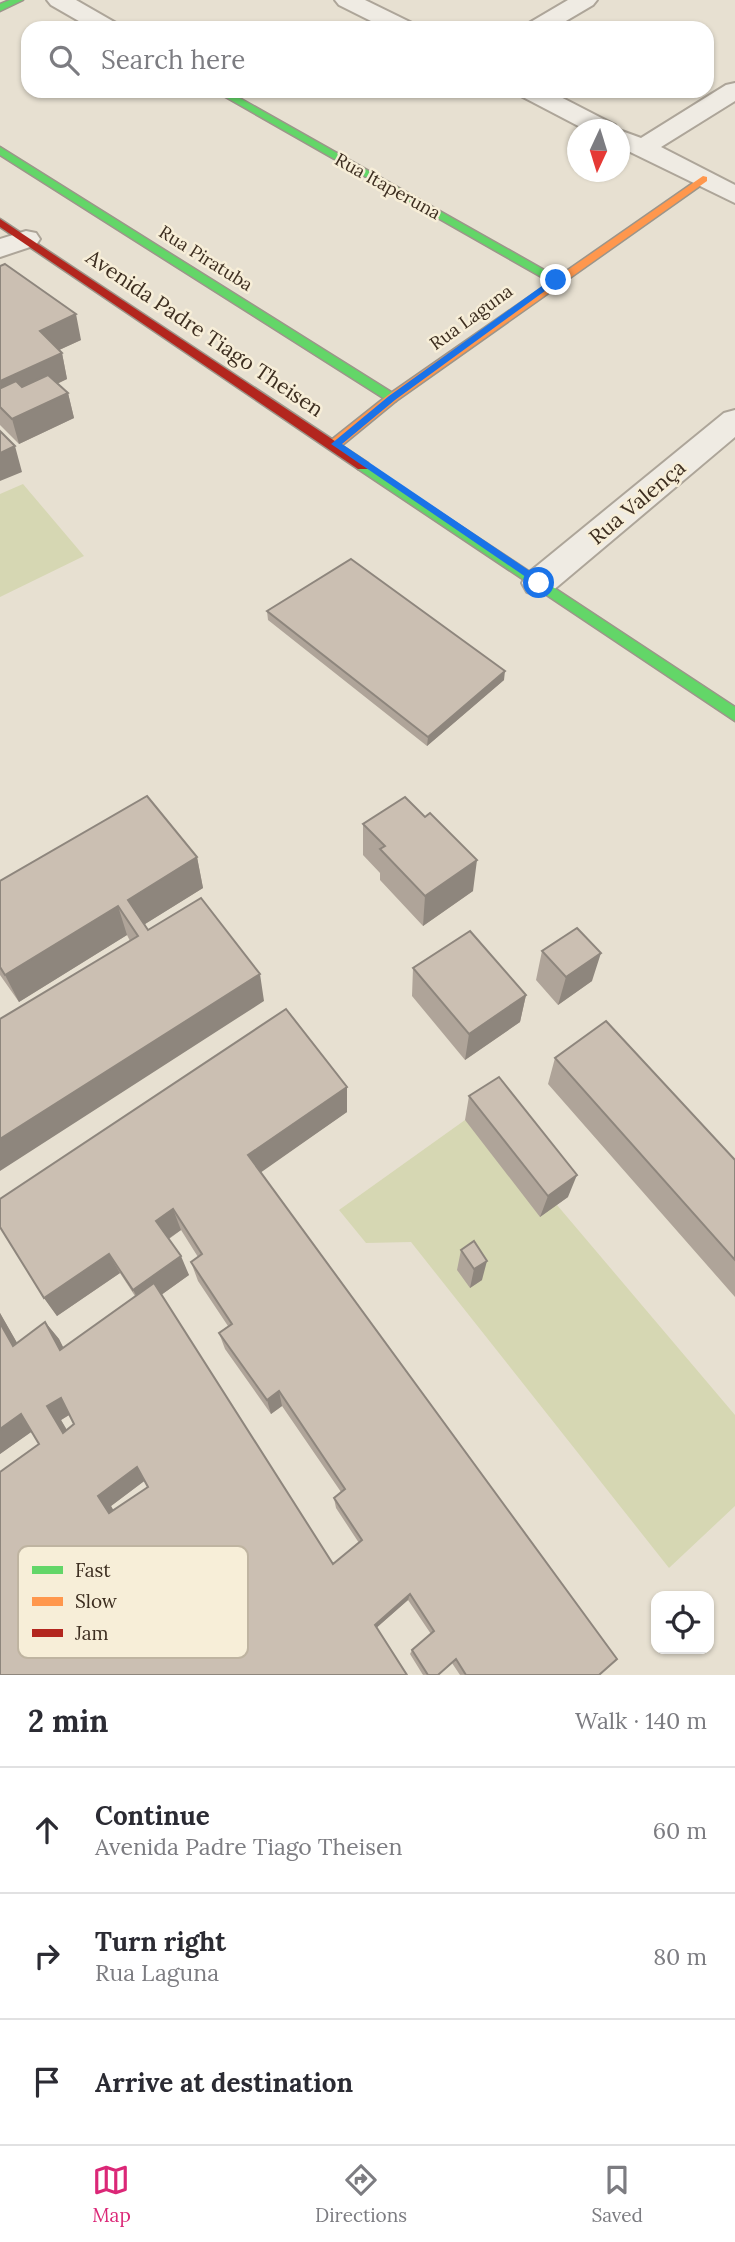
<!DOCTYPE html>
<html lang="en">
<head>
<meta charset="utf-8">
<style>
  body { margin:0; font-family:Lora,serif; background:#f2f2f3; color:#2b2b33 }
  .controls { position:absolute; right:21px; bottom:21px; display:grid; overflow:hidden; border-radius:14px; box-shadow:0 2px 5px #0004 }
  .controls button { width:63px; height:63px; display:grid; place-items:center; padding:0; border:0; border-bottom:2px solid #e1e1e2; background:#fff; color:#2b2b33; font:35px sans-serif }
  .compass { position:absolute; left:567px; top:119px; width:63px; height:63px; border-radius:50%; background:#fff; box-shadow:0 2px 5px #0004; rotate:184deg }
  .stop { position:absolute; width:21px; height:21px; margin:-16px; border:5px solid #1a73e8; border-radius:50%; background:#fff }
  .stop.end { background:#1a73e8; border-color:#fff; box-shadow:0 2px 7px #0008 }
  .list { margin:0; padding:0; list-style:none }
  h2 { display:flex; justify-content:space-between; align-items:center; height:91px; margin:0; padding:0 28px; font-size:30px }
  h2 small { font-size:23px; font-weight:400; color:#7c7c81 }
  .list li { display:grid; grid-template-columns:46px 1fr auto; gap:21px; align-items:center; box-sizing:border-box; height:126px; padding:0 28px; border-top:2px solid #e1e1e2 }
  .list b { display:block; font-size:26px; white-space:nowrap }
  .list p { margin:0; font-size:23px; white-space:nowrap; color:#7c7c81 }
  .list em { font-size:23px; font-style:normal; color:#7c7c81 }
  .icon { flex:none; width:38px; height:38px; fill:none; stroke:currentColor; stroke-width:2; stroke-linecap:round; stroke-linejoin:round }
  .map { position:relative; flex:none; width:735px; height:1675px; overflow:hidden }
  .search { position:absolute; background:#fff; box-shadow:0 2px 5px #0004; left:21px; right:21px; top:21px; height:77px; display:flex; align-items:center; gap:18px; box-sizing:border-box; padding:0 24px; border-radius:21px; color:#7c7c81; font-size:26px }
  .sheet { height:469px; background:#fff }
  nav { display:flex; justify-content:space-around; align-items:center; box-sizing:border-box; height:98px; border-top:2px solid #e1e1e2; background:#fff; font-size:19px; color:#7c7c81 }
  nav a { display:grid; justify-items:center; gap:4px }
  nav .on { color:#db2777 }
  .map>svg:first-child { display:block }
</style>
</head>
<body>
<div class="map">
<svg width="735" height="1675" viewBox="0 0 735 1675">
  <rect width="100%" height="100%" fill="#e7e0d1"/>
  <path fill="#d6d7b3" d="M23,484L84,556L0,597V494Z
    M465,1120L557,1205L735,1415V1506L669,1568L411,1242L366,1243L339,1210Z"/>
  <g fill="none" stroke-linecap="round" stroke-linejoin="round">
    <defs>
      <path id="street" d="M47,0H76L116,23L120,28H91L51,5Z
        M335,0H365L412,23L416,28H385L339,5Z
        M568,0H597L593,5L554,28H525L529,23Z
        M735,83V101L661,147L735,185V203L620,147L619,130L641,138L726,85Z
        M518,91H549L615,125L618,130H586L521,96Z
        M26,231L36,233L40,239L36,245L0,257V239Z
        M735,410V437L551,592L539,595L527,592L522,583L527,574L724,413Z"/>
      <path id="fast" d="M10,0H23L0,11V4Z
        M215,91H227L562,280L560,283H552Z
        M0,147L396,395V401H388L0,155Z
        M363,462L735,707V721L358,469L357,466Z"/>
      <path id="slow" d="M703,176L707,177V181L396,401L340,447H330V441L388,395Z"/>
      <path id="jam" d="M0,219L368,463V469H358L0,227Z"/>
    </defs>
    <use href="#street" stroke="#ada599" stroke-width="4"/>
    <use href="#fast" stroke="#9c958a" stroke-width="3"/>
    <use href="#slow" stroke="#9c958a" stroke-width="3"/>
    <use href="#jam" stroke="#9c958a" stroke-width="3"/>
    <use href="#street" fill="#efebe3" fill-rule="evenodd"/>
    <use href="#fast" fill="#63d668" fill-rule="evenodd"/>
    <use href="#slow" fill="#ff974d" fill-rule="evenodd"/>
    <use href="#jam" fill="#b3261e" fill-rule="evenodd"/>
  </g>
  <path fill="#afa499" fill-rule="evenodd" d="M0,266L81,340L59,350L62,353L67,379L57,384L68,393L74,418L19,444L0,425Z
    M267,611L504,680L427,746L268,620Z
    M363,824L473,891L423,926L380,880V873L363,855Z
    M197,857L203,888L145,924L148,930L264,1001L130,941L127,935L19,1002L0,975V881Z
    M542,951L592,981L558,1005L536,980Z
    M413,968L526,995L520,1022L465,1060L412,996Z
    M555,1058L735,1160V1297L548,1084Z
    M347,1087V1112L260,1172L599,1675H460L452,1663L438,1675H423L410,1654L412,1650L431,1634L408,1600L376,1628L0,1675L39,1444L32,1431L0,1454V1313L17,1343L45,1322L59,1339L63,1348L135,1296L120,1273L57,1316L44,1298ZM181,1230L198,1257L191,1262L198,1281L228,1326L219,1333L225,1349L271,1414L282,1406L341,1492L334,1498L336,1508L359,1543L333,1564L161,1295L189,1275L169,1239ZM69,1415L74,1424L67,1430L61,1420ZM144,1481L148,1487L113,1510L111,1506ZM197,1582L222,1622L192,1648L168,1604Z
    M469,1096L568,1197L540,1217L465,1120Z
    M461,1250L482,1280L470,1288L457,1270Z"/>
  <path fill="#8e867d" d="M76,314L81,340L46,356L40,331Z
    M62,353L67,379L3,409L0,399V381Z
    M68,393L74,418L19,444L12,419Z
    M15,446L22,472L0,481V453Z
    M505,671L504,680L427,746L428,737Z
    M197,857L203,888L137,929L128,900Z
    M477,860L473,891L423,926L425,896Z
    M118,906L127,935L19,1002L5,975Z
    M601,953L592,981L558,1005L566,977Z
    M260,974L264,1001L0,1171V1139Z
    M526,995L520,1022L465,1060L469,1034Z
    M347,1087V1112L253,1178L248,1155Z
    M577,1175L568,1197L540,1217L548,1196Z
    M173,1209L181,1230L165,1241L156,1221Z
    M109,1254L120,1273L57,1316L44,1298Z
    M181,1256L189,1275L143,1308L133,1290Z
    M487,1261L482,1280L470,1288L474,1269Z
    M0,1313L28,1362L13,1346L0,1323Z
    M45,1322L59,1339L73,1366L60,1350Z
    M279,1391L282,1406L271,1414L267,1400Z
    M61,1398L74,1412L61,1420L76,1446L63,1433L47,1406Z
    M21,1414L37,1428L0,1454V1429Z
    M137,1467L147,1479L111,1506L121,1523L109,1513L98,1496Z
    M192,1573L200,1580L168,1604L196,1655L187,1651L158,1598Z
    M410,1594L408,1600L374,1630L375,1625Z"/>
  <path fill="#cbbfb2" stroke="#8e867d" stroke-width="2" fill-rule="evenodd" d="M5,264L76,314L40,331L62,353L0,381V266Z
    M48,375L68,393L12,419L0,407V387L1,388L16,381L22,387Z
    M0,431L15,446L0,453Z
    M351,559L505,671L428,737L267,611Z
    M147,796L197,857L128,900L148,930L201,898L260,974L0,1139V1019L138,936L118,906L5,975L0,967V881Z
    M405,797L425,817L430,813L477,860L425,896L380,849L385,846L363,824Z
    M577,928L601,953L566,977L542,951Z
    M470,931L526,995L469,1034L413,968Z
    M286,1009L347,1087L248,1155L617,1659L599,1675H466L456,1659L438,1675H428L412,1650L434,1631L410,1594L375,1625L407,1675H0V1472L39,1444L21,1414L0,1429V1323L13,1346L45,1322L60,1350L154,1283L333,1564L362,1540L334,1498L345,1489L279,1391L267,1400L219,1333L232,1324L191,1262L202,1254L173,1209L156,1221L181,1256L133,1290L109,1254L44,1298L0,1227V1199ZM61,1398L74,1424L63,1433L47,1406ZM137,1467L148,1487L109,1513L98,1496ZM192,1573L222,1622L187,1651L158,1598Z
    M606,1021L735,1160V1260L555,1058Z
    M499,1077L577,1175L548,1196L469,1096Z
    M474,1241L487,1261L474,1269L461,1250Z"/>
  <path fill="#1a73e8" d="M553,278L560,280L395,400L342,444L543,580L544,583L539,586L331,444L389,396Z"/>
  <g text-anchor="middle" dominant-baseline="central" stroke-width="5" stroke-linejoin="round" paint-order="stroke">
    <g font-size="18" fill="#3d2e20" stroke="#f7eed8">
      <text transform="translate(388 186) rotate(29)">Rua Itaperuna</text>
      <text transform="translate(206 258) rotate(32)">Rua Piratuba</text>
      <text transform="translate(471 317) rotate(-36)">Rua Laguna</text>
    </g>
    <g font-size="21" fill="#3d2e20" stroke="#f7eed8">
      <text transform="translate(205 333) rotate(34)">Avenida Padre Tiago Theisen</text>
      <text transform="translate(637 502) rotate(-40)">Rua Valença</text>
    </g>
  </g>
  <rect x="18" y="1546" width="230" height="112" rx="10" fill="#f7eed8" stroke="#bfb4a1" stroke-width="2"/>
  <rect x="32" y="1566" width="31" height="8" fill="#63d668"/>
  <rect x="32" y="1597" width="31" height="9" fill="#ff974d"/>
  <rect x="32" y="1629" width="31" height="8" fill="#b3261e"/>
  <g font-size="19" fill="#3d2e20">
    <text x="75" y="1577">Fast</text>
    <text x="75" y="1608">Slow</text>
    <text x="75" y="1640">Jam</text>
  </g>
</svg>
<div class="controls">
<button><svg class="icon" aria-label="locate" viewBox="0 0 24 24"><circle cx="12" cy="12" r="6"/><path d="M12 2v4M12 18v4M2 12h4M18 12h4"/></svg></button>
</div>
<svg class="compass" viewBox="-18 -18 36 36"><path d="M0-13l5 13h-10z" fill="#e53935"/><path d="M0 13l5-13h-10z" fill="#7c7c81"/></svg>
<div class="stop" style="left:539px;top:583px"></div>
<div class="stop end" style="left:556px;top:280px"></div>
<div class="search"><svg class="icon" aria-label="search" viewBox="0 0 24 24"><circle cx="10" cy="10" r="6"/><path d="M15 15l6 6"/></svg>Search here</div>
</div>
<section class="sheet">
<h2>2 min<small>Walk · 140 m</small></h2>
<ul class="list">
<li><svg class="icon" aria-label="ahead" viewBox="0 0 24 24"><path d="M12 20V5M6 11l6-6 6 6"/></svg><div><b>Continue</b><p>Avenida Padre Tiago Theisen</p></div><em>60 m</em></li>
<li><svg class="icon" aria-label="right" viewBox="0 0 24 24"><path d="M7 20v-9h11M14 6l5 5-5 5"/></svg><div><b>Turn right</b><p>Rua Laguna</p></div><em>80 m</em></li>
<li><svg class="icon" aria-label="arrive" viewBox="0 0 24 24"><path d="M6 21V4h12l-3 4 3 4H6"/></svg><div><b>Arrive at destination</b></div></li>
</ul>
</section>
<nav>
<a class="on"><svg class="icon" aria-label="map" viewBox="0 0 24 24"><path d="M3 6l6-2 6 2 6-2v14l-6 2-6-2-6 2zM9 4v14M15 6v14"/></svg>Map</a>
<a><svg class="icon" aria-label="directions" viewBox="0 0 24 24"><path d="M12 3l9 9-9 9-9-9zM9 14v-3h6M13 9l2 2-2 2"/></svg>Directions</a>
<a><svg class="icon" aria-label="saved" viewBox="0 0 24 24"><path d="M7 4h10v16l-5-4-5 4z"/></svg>Saved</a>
</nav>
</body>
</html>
